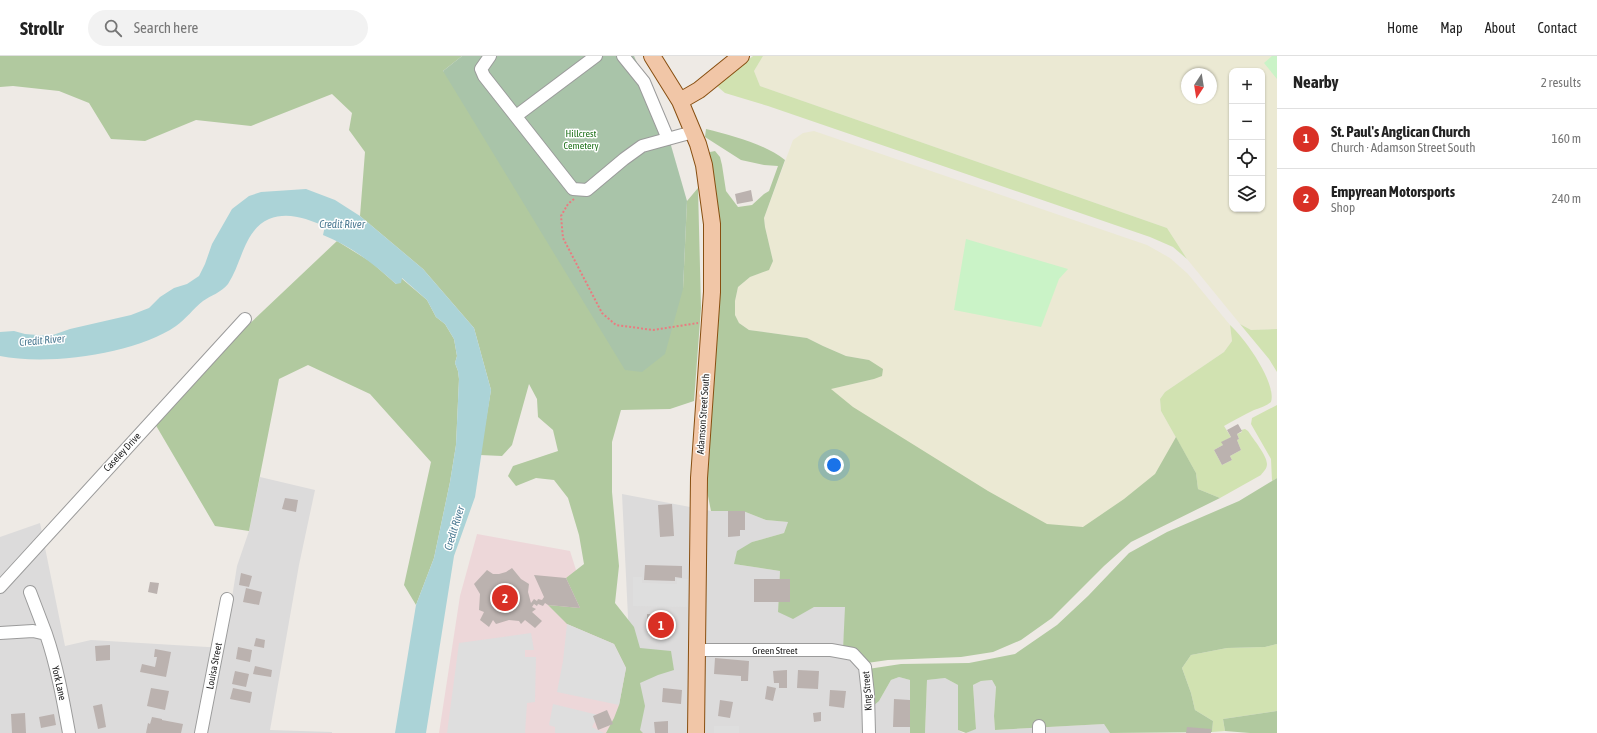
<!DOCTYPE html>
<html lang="en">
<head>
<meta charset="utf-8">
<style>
  body { margin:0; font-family:"Asap Condensed",sans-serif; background:#f2f2f2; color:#222 }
  .controls { position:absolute; right:12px; top:12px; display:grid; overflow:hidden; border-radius:8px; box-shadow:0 1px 3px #0004 }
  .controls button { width:36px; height:36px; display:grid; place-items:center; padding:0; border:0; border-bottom:1px solid #e0e0e0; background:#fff; color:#222; font:20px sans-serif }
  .compass { position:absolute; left:1181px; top:12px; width:36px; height:36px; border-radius:50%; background:#fff; box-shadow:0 1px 3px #0004; rotate:192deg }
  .you { position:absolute; left:834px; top:409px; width:14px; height:14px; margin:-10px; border:3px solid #fff; border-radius:50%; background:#1a73e8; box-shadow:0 0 0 6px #1a73e833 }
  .badge { display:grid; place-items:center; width:26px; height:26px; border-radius:50%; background:#d93025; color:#fff; font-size:13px; font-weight:700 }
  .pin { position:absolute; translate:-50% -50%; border:2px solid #fff; box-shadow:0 1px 4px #0006 }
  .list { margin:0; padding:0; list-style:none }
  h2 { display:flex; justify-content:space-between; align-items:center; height:52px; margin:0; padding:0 16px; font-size:17px }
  h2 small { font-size:13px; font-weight:400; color:#767676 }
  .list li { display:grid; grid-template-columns:26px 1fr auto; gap:12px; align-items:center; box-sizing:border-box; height:60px; padding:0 16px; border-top:1px solid #e0e0e0 }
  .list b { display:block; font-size:15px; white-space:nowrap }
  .list p { margin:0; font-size:13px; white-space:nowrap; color:#767676 }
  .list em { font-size:13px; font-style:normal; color:#767676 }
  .icon { flex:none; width:22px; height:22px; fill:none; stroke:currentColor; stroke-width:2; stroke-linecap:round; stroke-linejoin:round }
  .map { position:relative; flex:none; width:1277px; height:677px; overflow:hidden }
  header { display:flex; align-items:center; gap:24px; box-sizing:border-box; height:56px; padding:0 20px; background:#fff; border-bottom:1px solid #e0e0e0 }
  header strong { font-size:19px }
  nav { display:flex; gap:22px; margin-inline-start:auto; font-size:14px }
  .search { width:280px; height:36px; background:#f2f2f2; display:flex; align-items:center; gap:10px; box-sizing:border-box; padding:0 14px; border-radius:22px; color:#767676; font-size:15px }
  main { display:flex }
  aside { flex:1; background:#fff }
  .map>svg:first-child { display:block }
</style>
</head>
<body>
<header>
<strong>Strollr</strong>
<div class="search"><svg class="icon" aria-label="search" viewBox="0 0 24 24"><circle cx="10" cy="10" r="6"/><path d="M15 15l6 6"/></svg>Search here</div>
<nav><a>Home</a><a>Map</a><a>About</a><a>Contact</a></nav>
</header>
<main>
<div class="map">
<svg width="1277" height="677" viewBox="0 0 1277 677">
  <rect width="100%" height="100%" fill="#eeeae5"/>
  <path fill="#dcdbdb" d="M260,421L315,434L299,509L270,674L332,676V677H0V481L40,467L65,590L91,584L224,592L237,510L249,475Z
    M622,438L711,455H743L766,464L788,466L784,477L752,486L734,508L780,515L778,556L814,551H846L843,593L851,596L879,645L891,624L899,621L910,624V677H618L630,602Z
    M945,622L958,629V674L963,677H925L927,624Z
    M992,624L996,631L994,660L995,674L1104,668L1110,677H966L976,672L973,629L981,625Z"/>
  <path fill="#edd7d9" d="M477,478L570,495L588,552L630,602L618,677H439L460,540Z"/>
  <path fill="#ebe9d3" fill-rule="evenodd" d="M763,0H1277V273L1251,274L1240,268L1187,203L1167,172L760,30L754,15ZM1232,15H1262V153H1232ZM1187,18H1211V42H1187Z
    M814,75L1147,189L1170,202L1188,218L1230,269L1232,285L1224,296L1165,336L1160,343L1161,355L1196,417L1048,542L808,338L874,323L869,304L846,300L823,290L807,282L749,274L739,267L735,259V245L738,231L750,221L768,214L773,205L765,171L764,162L793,84L803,77Z"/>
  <path fill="#d1e2b1" d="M753,0H763L754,15L760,30L1167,172L1187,203L1173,191L1150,181L768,50L725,37L718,31L720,26Z
    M1240,268L1251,274L1277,273V316L1269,303Z
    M1230,269C1244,281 1277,327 1271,346C1266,350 1260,352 1254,354C1244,359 1234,364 1224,370L1231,381L1222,386L1223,389L1214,394L1222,409L1232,404L1230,400L1241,394L1237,384L1239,383L1237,378L1242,376L1241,374L1245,373L1248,375C1253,383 1267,399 1267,408C1267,413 1263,416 1261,419L1220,442L1198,433L1196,417L1161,355L1160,343L1165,336L1224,296L1232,285Z
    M1277,349V422L1272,425L1271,403L1251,368L1252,362Z
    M1277,588V655L1223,663L1225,675L1212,676L1213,665L1195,654L1191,637L1182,612L1191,599L1227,592L1265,591Z"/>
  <path fill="#b1c99f" d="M0,0H462L443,15L683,233L687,145L698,132L701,252L694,345L670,353L621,354L612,386V436L619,510L615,547L634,571L640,592L671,595L674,614L658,619L640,627L645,650L640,674L643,677H606L614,662L619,649L626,612L614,588L567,568L548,549L580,552L566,522L584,508L579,479L568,442L554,424L536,422L516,430L508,420L513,410L558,395L553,374L538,361L537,343L529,328L512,389L502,400L480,399L491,334L474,272L423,213L360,160L365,96L349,74L352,57L332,38L251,70L196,64L145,85L111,83L89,47L59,35L13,30L0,31Z
    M706,73C733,80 763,87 785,104L764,162L765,171L773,205L769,214L750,221L738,231L735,245V259L739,267L749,274L807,282L823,290L846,300L869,304L883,313L882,320L874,323L831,333L853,351L988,435L1047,468L1083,471L1124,443L1155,418L1176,381L1196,417L1198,433L1220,442L1131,486L1104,510L1052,562L1021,584L993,596L961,601L888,604L867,607L843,593L845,551H814L793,563L778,556L780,515L734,508L737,495L752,486L784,477L788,466L766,464L743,455H711L707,435L710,361L708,99L710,96L715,95L720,101L722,109L726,135L738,151L752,149L764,138L769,135L778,110L764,109L741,104L705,81Z
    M337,185L371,206L396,228L401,222L427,244L436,261L445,268L454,283L457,300L455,307L458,315L459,323L456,389L450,426L434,502L416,549L404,529L431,406L370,338L308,309L279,323L249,475L215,470L151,361Z
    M1277,422V588L1265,591L1227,592L1191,599L1182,612L1191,637L1195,654L1213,665L1212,676L1110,677L1104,668L995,674L994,660L996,631L992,624L981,625L973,629L976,673L966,677L958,674V629L945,622L927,624L925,677H910V624L899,621L891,624L879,645L873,650L868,613L901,608L969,607L1015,598L1057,569L1088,540L1129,497L1167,476L1239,445Z
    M1277,655V677H1250L1225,675L1223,663Z"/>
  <path fill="#a9c4a9" d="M462,0H634L666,72L687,145L683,233L665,298L642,316L625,314L443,15Z"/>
  <path fill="#caf3c7" d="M1272,0H1277V23L1264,7Z
    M966,183L1068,213L1059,223L1041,271L954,254Z"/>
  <path fill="#dedede" d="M633,521H642V527L677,528V523H688L687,551L633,550Z
    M567,568L614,588L626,612L619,649L557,636L563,605Z
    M531,577L534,594H525V601H536L535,646L527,647L525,677H447L459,587Z
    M553,648L598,659L592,671L604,677H555V671L549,669Z
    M714,670H739V677H714Z"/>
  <path fill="#abd3d7" d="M306,133L335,144L360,160L423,213L474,272L491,334L475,441L454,500L426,677H395L416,549L434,502L450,426L456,389L459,323L458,315L455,307L457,300L454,283L445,268L436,261L427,244L402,222L401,227L396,228C374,208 351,190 323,179L325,170C307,163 288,155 269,163C244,174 242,207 228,228C222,236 210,240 203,245C193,253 186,263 176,270C136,298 48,310 0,300V276L14,275L25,278L50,280L70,273L131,259L149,252L160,241L174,232L187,228L199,220L205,208L212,188L232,153L249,140L261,136Z"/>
  <path fill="#bbb2af" d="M751,134L753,145L737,148L735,138Z
    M1238,368L1242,375L1237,378L1239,383L1237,384L1241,394L1230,400L1232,404L1222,409L1214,394L1223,389L1221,386L1231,381L1227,374Z
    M285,442L298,444L296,456L282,453Z
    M672,448L674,480L660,481L658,449Z
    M728,455H745V474H740V480L728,481Z
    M645,509L682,510V522L675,521V525L644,524Z
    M512,512L521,523L529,528L528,536L531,547L534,543L537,545L538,543L542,544L544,541L534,519L566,522L580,552L548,549L545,547L543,550L538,548L537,550L534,548L532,551L536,553L532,556L542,565L535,572L525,564L521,568L519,565L509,564L496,568L493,564L489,571L480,564L484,556L479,554L480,538L474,528L487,514L493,518H499L506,516Z
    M241,517L252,520L249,531L239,529Z
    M754,523H790V546H754Z
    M150,526L159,527L157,538L148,536Z
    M246,532L262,536L259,549L243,546Z
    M647,558L671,559V564H674V574L670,573V577L647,576Z
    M256,582L265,584L264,592L254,590Z
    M110,589V604L96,605L95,590Z
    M238,591L252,594L250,606L236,603Z
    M155,593L171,596L166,621L140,616L142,608L155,611L157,601H154Z
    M715,602L749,605L748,625H741V620L714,618Z
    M255,610L272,614L271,621L253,618Z
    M787,614V632H779V627H774L773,615Z
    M798,614L819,615L818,633L797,632Z
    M235,615L249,618L246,631L232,628Z
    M767,630L776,632L773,645L765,643Z
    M151,632L169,635L165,654L147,650Z
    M233,632L252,636L250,647L230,643Z
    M663,632L682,634L681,648L662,646Z
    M830,634L846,635L844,652L829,650Z
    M894,643L910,644V671H893Z
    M720,644L733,646L730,662L718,660Z
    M102,648L106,671L98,673L93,650Z
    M607,654L613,668L598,674L593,660Z
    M821,656V665L814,666L813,657Z
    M25,657L26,677H12L11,658Z
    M54,658L56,669L41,672L39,661Z
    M152,661L162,663V664L183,668L181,677H146L148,667L150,668Z
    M668,665V677H655L654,666Z
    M1187,671L1211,673V677H1186Z"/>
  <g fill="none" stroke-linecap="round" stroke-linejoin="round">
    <defs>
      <path id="minor" d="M490,0L481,13L484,20L573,133L587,134L624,103L642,90L693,76
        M623,0L644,26L668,83
        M516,60L596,0
        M0,531L245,263
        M30,536L46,578
        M0,577L33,575L46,578C57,610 63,644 69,677
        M696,594H831L853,598L865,611L868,638L869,677
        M201,677L227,543
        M1039,677V670"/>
      <path id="major" d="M652,0L680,45L698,88L704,109L712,168V236L699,422L696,677
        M680,45L699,34L741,0"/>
    </defs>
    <use href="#minor" stroke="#9b9b9b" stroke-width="14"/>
    <use href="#major" stroke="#884f11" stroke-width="18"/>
    <path stroke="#ea7b80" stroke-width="2" stroke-dasharray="2 2" stroke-linecap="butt" d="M574,143L568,148L561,160L563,182L602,257L616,269L653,274L698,267"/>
    <use href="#minor" stroke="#fff" stroke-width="12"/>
    <use href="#major" stroke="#f1c6a7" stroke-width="16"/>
  </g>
  <g text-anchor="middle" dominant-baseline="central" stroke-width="3" stroke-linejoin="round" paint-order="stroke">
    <g font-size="10" fill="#1e7018" stroke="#fff">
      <text x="581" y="77">Hillcrest<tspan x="581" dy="12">Cemetery</tspan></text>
    </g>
    <g font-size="10" fill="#1e1e1e" stroke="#fff">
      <text transform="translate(703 358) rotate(-86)">Adamson Street South</text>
      <text transform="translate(122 396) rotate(-47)">Caseley Drive</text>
      <text x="775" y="594">Green Street</text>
      <text transform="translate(214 610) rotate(-79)">Louisa Street</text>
      <text transform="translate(59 627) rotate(77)">York Lane</text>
      <text transform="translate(867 635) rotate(-94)">King Street</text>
    </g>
    <g font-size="11" font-style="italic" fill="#4e7c94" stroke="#fff">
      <text x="342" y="168">Credit River</text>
      <text transform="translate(42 284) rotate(-5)">Credit River</text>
      <text transform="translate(454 472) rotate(-73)">Credit River</text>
    </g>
  </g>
</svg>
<div class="controls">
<button>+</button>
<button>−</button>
<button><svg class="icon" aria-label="locate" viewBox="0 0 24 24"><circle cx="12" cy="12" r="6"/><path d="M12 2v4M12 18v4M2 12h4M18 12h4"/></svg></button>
<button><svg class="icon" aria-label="layers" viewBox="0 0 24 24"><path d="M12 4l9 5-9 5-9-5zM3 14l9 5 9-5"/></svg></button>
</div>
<svg class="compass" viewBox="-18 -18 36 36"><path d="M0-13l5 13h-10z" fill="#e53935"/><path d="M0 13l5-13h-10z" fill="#767676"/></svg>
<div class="you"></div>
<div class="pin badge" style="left:661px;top:569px">1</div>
<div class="pin badge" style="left:505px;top:542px">2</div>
</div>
<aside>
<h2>Nearby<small>2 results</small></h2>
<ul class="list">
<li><span class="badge">1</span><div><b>St. Paul's Anglican Church</b><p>Church · Adamson Street South</p></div><em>160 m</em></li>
<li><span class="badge">2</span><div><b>Empyrean Motorsports</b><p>Shop</p></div><em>240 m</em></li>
</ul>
</aside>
</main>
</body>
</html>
